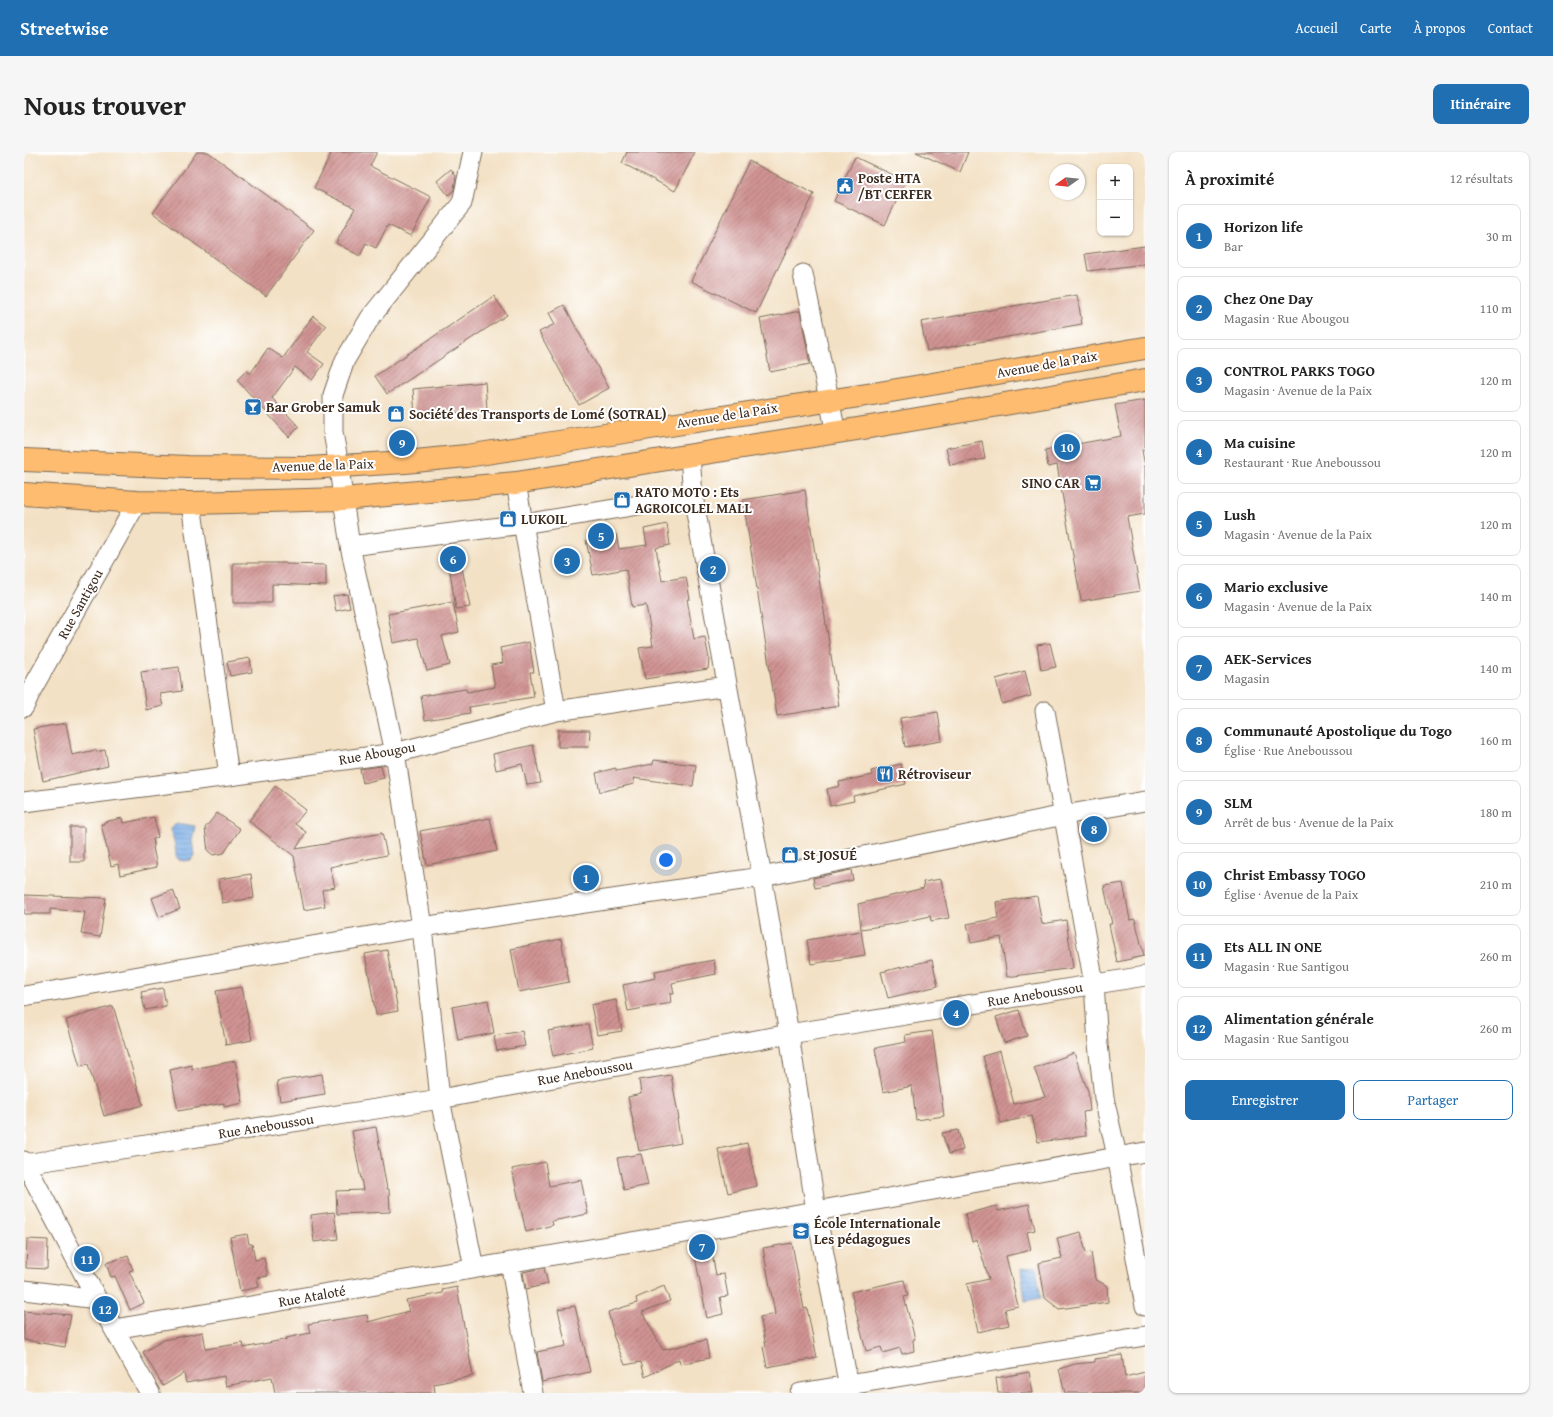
<!DOCTYPE html>
<html lang="fr">
<head>
<meta charset="utf-8">
<style>
  body { margin:0; font-family:"Gentium Book Plus",serif; background:#f6f6f6; color:#222 }
  .controls { position:absolute; right:12px; top:12px; display:grid; overflow:hidden; border-radius:8px; box-shadow:0 1px 3px #0004 }
  .controls button { width:36px; height:36px; display:grid; place-items:center; padding:0; border:0; border-bottom:1px solid #e0e0e0; background:#fff; color:#222; font:20px sans-serif }
  .compass { position:absolute; left:1025px; top:12px; width:36px; height:36px; border-radius:50%; background:#fff; box-shadow:0 1px 3px #0004; rotate:255deg }
  .you { position:absolute; left:642px; top:708px; width:14px; height:14px; margin:-10px; border:3px solid #fff; border-radius:50%; background:#1a73e8; box-shadow:0 0 0 6px #1a73e833 }
  .badge { display:grid; place-items:center; width:26px; height:26px; border-radius:50%; background:#1f6fb2; color:#fff; font-size:13px; font-weight:700 }
  .pin { position:absolute; translate:-50% -50%; border:2px solid #fff; box-shadow:0 1px 4px #0006 }
  .list { margin:0; padding:0; list-style:none }
  h2 { display:flex; justify-content:space-between; align-items:center; height:52px; margin:0; padding:0 16px; font-size:17px }
  h2 small { font-size:13px; font-weight:400; color:#767676 }
  .list li { display:grid; grid-template-columns:26px 1fr auto; gap:12px; align-items:center; box-sizing:border-box; height:64px; margin:0 8px 8px; padding:0 8px; border:1px solid #e0e0e0; border-radius:8px }
  .list b { display:block; font-size:15px; white-space:nowrap }
  .list p { margin:0; font-size:13px; white-space:nowrap; color:#767676 }
  .list em { font-size:13px; font-style:normal; color:#767676 }
  .actions { display:flex; gap:8px; padding:12px 16px }
  .actions a { flex:1; padding:9px 0; border:1px solid #1f6fb2; border-radius:8px; text-align:center; font-size:14px; color:#1f6fb2 }
  .actions .main { background:#1f6fb2; color:#fff }
  .map { position:relative; flex:none; width:1121px; height:1241px; overflow:hidden; border-radius:8px }
  header { display:flex; align-items:center; gap:24px; box-sizing:border-box; height:56px; padding:0 20px; background:#1f6fb2; color:#fff }
  header strong { font-size:19px }
  nav { display:flex; gap:22px; margin-inline-start:auto; font-size:14px }
  .intro { display:flex; align-items:center; justify-content:space-between; box-sizing:border-box; height:96px; padding:0 24px }
  h1 { margin:0; font-size:28px }
  .button { padding:10px 18px; border-radius:8px; background:#1f6fb2; color:#fff; font-size:14px; font-weight:700 }
  main { display:flex; gap:24px; padding:0 24px }
  aside { flex:1; background:#fff; border-radius:8px; box-shadow:0 1px 3px #0004 }
  .map>svg:first-child { display:block }
</style>
</head>
<body>
<header>
<strong>Streetwise</strong>
<nav><a>Accueil</a><a>Carte</a><a>À propos</a><a>Contact</a></nav>
</header>
<div class="intro"><h1>Nous trouver</h1><a class="button">Itinéraire</a></div>
<main>
<div class="map">
<svg width="1121" height="1241" viewBox="0 0 1121 1241">
  <defs>
    <pattern id="water-rules" width="6" height="5" patternUnits="userSpaceOnUse"><rect width="6" height="5" fill="#79ade6"/><path d="M0 2.5h6" fill="none" stroke="#648dba"/></pattern>
    <pattern id="building-hatch" width="6" height="6" patternUnits="userSpaceOnUse"><rect width="6" height="6" fill="#cf9392"/><path d="M-1 1l2-2M0 6l6-6M5 7l2-2" fill="none" stroke="#a97877"/></pattern>
  </defs>
  <rect width="100%" height="100%" fill="#fff"/>
  <filter id="ink" filterUnits="userSpaceOnUse"><feTurbulence type="fractalNoise" baseFrequency=".025" numOctaves="2"/><feDisplacementMap in="SourceGraphic" scale="8" xChannelSelector="R" yChannelSelector="G"/><feConvolveMatrix kernelMatrix="1 2 1 2 8 2 1 2 1" color-interpolation-filters="sRGB"/></filter>
  <filter id="wash" filterUnits="userSpaceOnUse"><feTurbulence type="fractalNoise" baseFrequency=".012" numOctaves="4" result="noise"/><feDisplacementMap in="SourceGraphic" scale="16" xChannelSelector="R" yChannelSelector="G"/><feGaussianBlur stdDeviation="0.9" result="paint"/><feColorMatrix in="noise" values="0 0 0 0 0 0 0 0 0 0 0 0 0 0 0 0 0 1.4 0 .05"/><feComposite in="paint" operator="in"/></filter>
  <g filter="url(#wash)">
    <rect width="100%" height="100%" fill="#f3e1c5"/>
    <path fill="url(#water-rules)" stroke="#5a6c82" d="M158,672L171,674L168,688L170,703L167,708L160,709L155,708L152,704L151,693L146,677L149,673Z
      M1012,1114L1017,1146L1001,1149L997,1117Z"/>
    <g id="blocks">
      <path fill="url(#building-hatch)" d="M173,0H184L290,78L242,144L129,61Z
        M308,0H353L346,14L407,45L387,84L364,73L352,96L342,91L336,104L312,91L331,56L290,36Z
        M603,0H671L651,39L598,11Z
        M892,0H944L936,20Z
        M831,5L882,29L861,73L810,49Z
        M725,9L790,42L732,161L667,129Z
        M427,17L432,24L430,38L424,43L413,29Z
        M1121,94V112L1064,119L1061,102Z
        M1053,143L1058,172L903,199L897,170Z
        M470,144L483,163L363,242L351,224Z
        M540,153L585,236L555,253L515,180L531,172L525,161Z
        M776,159L786,212L746,220L736,167Z
        M289,164L302,174L283,200L300,212L288,228L271,215L248,246L275,275L265,285L213,228L223,218L226,222L244,196L259,206Z
        M461,230L463,258L391,264L389,237Z
        M1121,248V298H1118L1121,315V362L1103,365L1116,439L1057,449L1033,313L1024,315L1021,298L1097,284L1091,253Z
        M958,289L961,307L926,313L922,296Z
        M781,338L815,554L753,564L719,348Z
        M643,372L646,393L632,396L638,429L662,425L666,447H663L670,487L681,485L685,507L684,517L621,527L615,496L629,494L622,453L608,455L602,417L569,423L562,388L592,382L595,397L623,393L620,377Z
        M436,406L446,455L432,457L424,408Z
        M209,411H262V412L302,413V434L248,432V451H209Z
        M323,442L326,456L312,459L309,444Z
        M429,450L435,480L418,484L426,513L403,519L394,486L369,491L364,462Z
        M505,490L510,520H506L510,545L445,555L446,561L401,568L397,544L442,537L443,540L471,535L467,513L479,511L476,496Z
        M1026,491L1032,515L1017,518L1013,493Z
        M226,506L228,520L206,524L203,510Z
        M155,515L158,539L136,542L139,554L122,558L117,520Z
        M1001,519L1007,544L978,552L972,527Z
        M914,560L918,589L881,595L876,566Z
        M42,571L48,603L72,598V600L81,598L84,614L19,629L9,577Z
        M534,578H566L565,595H534Z
        M509,593L517,631L503,633L498,612L472,618L469,602Z
        M630,608L672,613L669,634L609,626L610,632L576,640L572,621L592,616V619L629,612Z
        M877,612L882,632L829,644L830,649L806,654L803,637L816,634L815,630L848,623L847,619Z
        M357,614L360,626L339,631L336,617Z
        M251,634L282,658L271,672L282,680L272,697L301,692L358,681L363,703L306,715L311,735L298,738L301,754L280,758L270,704L225,669Z
        M193,661L216,677L200,701L189,703L184,699L181,676Z
        M130,665L134,685L129,687L130,695H129L133,715L96,723L94,712L87,714L77,672H80V670L98,666L99,671Z
        M466,666L473,699L403,713L396,679Z
        M46,675H60V710H46Z
        M827,718L829,728L791,736L789,726Z
        M227,722L230,746L198,751L195,727Z
        M917,727L925,766L907,769L906,764L870,772L837,777L834,752L900,736L899,730Z
        M1099,731L1106,768L1111,767L1120,804L1093,810L1085,772H1088L1080,734Z
        M149,738L156,757L135,765L128,746Z
        M0,743L82,746L76,785L57,782L61,760L26,757V762H0Z
        M1013,744L1018,772L1042,768L1049,816L983,825L977,785L947,791L943,772L974,766L972,750Z
        M837,779L841,803L787,812L783,788Z
        M537,787L545,830L495,840L487,797Z
        M363,798L374,859L352,863L341,802Z
        M690,808L692,822L648,831L650,842H646L647,851L604,859L599,833L632,826L631,819Z
        M908,808L914,834L864,846L857,820Z
        M218,835L228,888L202,893L192,839Z
        M139,836L142,854L121,858L117,840Z
        M464,848L470,881L434,888L428,855Z
        M592,848L598,879L573,883L567,853Z
        M89,854L119,953L80,964L64,912L56,914L42,868Z
        M995,858L1003,884L980,891L972,865Z
        M564,872L569,896L529,904L524,879Z
        M498,879L501,894L473,899L470,884Z
        M908,879L920,964L892,968L888,934L859,940L851,896L882,890L881,883Z
        M976,899L990,952L1021,945L1010,916L1050,901L1064,939L1066,959L1059,960L1062,984L1014,990L1008,964L977,971L959,904Z
        M211,909L219,951L200,955V951L154,959L146,918L168,913V917Z
        M298,922L301,942L256,949L253,929Z
        M647,923L655,967H653L657,991L615,999L604,945L617,942L615,928Z
        M352,975L363,1037H365L366,1060L313,1062L312,1039L339,1038L328,979Z
        M934,978L939,998L925,1002L918,981Z
        M723,991L733,1034L704,1041L694,997Z
        M617,1002L624,1033L600,1038L593,1006Z
        M521,1010L525,1034L557,1028L564,1062L528,1069L529,1073L502,1080L488,1017Z
        M1005,1052L1011,1078L1003,1080L1007,1098L982,1104L994,1154L981,1157L985,1173L954,1180L943,1132L965,1127L953,1088L948,1090L941,1062L972,1054L974,1059Z
        M310,1060L314,1087L290,1090L287,1063Z
        M1057,1080L1062,1101L1067,1100L1071,1127L1083,1134L1084,1150L1035,1157L1021,1146L1015,1111L1038,1106L1033,1086Z
        M223,1082L225,1092H228L231,1108L240,1106L244,1124L233,1126L235,1135L216,1139L206,1085Z
        M3,1087L24,1088L23,1117L2,1116Z
        M686,1091L692,1123L700,1122L704,1144L696,1145L699,1162L683,1166L669,1094Z
        M768,1091L780,1157L783,1156L793,1206L743,1215L739,1195L742,1194L736,1165L751,1162L739,1096Z
        M104,1104L109,1118L105,1119L120,1151L106,1158L91,1124L87,1125L82,1111Z
        M520,1116L524,1132L502,1137L499,1120Z
        M880,1128L884,1144L880,1145L891,1187L889,1188L890,1199L878,1202L876,1196L859,1201L857,1195L842,1199L827,1140Z
        M640,1134L646,1149L618,1160L639,1198L682,1188L685,1206L656,1212L655,1207L621,1225L617,1210L601,1213L589,1183H590L584,1160L613,1151L612,1146Z
        M433,1135L449,1224L410,1232L411,1241H251L248,1225L202,1234L200,1224L162,1231L160,1221L139,1234L119,1200L140,1188L179,1180L182,1197L219,1191L220,1196L263,1187L262,1186L286,1181L284,1172L343,1163L344,1170L385,1159L382,1148L419,1141L418,1138Z
        M551,1154L566,1220L518,1230L513,1200L542,1194L534,1157Z
        M0,1159L47,1163L41,1195L0,1188Z
        M1098,1203L1101,1225L1121,1220V1241H1041L1035,1217L1051,1212L1071,1210V1207Z
        M1005,1220L1009,1241H974L972,1226Z"/>
    </g>
  </g>
  <g filter="url(#ink)">
    <use href="#blocks" fill-opacity="0" stroke="#7b6a58" stroke-width="1"/>
    <g fill="none" stroke-linecap="round" stroke-linejoin="round">
      <defs>
        <path id="minor" d="M449,0L438,51L346,166L321,208L309,243V280L315,314L319,347L326,394L371,601L398,775L416,947L450,1116
          M779,122L812,281
          M666,304L669,344L738,725L765,882L792,1059L826,1241
          M492,331L532,559
          M167,351L205,624
          M326,394L499,372L669,344
          M0,555L8,537L113,350
          M1021,559L1070,832L1074,892L1080,946L1093,1004L1121,1154
          M0,650L205,624L371,601L532,559L703,534
          M0,844L398,775L738,725L1040,663L1121,649
          M0,1009L73,1147L126,1241
          M1,1012L416,947L765,882L1121,824
          M486,1110L509,1241
          M0,1138L73,1147
          M90,1177L792,1059L1121,1000
          M776,1241L1121,1184"/>
        <path id="major" d="M0,308L164,315L285,316L381,310L442,304L515,293L849,242L1121,196
          M0,342L113,350L167,351L319,347L492,331L852,274L1121,228"/>
      </defs>
      <use href="#minor" stroke="#7b6a58" stroke-width="21"/>
      <use href="#major" stroke="#7b6a58" stroke-width="24"/>
      <use href="#minor" stroke="#fff" stroke-width="19"/>
      <use href="#major" stroke="#fdbc6f" stroke-width="22"/>
    </g>
  </g>
  <defs>
    <symbol id="civic-square" viewBox="-11 -11 22 22"><rect x="-9" y="-9" width="18" height="18" rx="4" fill="#1f6fb2" stroke="#fff"/><path d="M-.6-6.5H3V-4.5H.6V-3L4-1V1h2V6H-6V1h2V-1L-.6-3ZM-1.2 2.5V6h2.4V2.5Z" fill="#fff"/></symbol>
    <symbol id="bar-square" viewBox="-11 -11 22 22"><rect x="-9" y="-9" width="18" height="18" rx="4" fill="#1f6fb2" stroke="#fff"/><path d="M-6-5H6L.8 .8V4.5H3.5V6h-7V4.5H-.8V.8Z" fill="#fff"/></symbol>
    <symbol id="shop-square" viewBox="-11 -11 22 22"><rect x="-9" y="-9" width="18" height="18" rx="4" fill="#1f6fb2" stroke="#fff"/><path d="M-5-2.5h2.3a2.7 3.5 0 0 1 5.4 0H5L5.5 6h-11ZM-1.5-2.5h3a1.5 2.3 0 0 0-3 0Z" fill="#fff"/></symbol>
    <symbol id="supermarket-square" viewBox="-11 -11 22 22"><rect x="-9" y="-9" width="18" height="18" rx="4" fill="#1f6fb2" stroke="#fff"/><path d="M-6-5.5h2.5l.6 2H6L4.5 2H-2.5L-4.4-4H-6ZM-1.5 3.2a1.3 1.3 0 1 0 .1 0ZM3 3.2a1.3 1.3 0 1 0 .1 0Z" fill="#fff"/></symbol>
    <symbol id="restaurant-square" viewBox="-11 -11 22 22"><rect x="-9" y="-9" width="18" height="18" rx="4" fill="#1f6fb2" stroke="#fff"/><path d="M-5-6h1v4h1v-4h1v4h1v-4h1v5L-1.5 .5V6h-2V.5L-5-1ZM5-6V6H3V1.5H1.5Q1.5-4 5-6Z" fill="#fff"/></symbol>
    <symbol id="school-square" viewBox="-11 -11 22 22"><rect x="-9" y="-9" width="18" height="18" rx="4" fill="#1f6fb2" stroke="#fff"/><path d="M0-5L7-2L0 1L-7-2ZM-4 1L0 2.5L4 1V4Q0 6-4 4Z" fill="#fff"/></symbol>
  </defs>
  <g fill-rule="evenodd">
    <use href="#civic-square" x="811" y="24" width="20" height="20"/>
    <use href="#bar-square" x="219" y="245" width="20" height="20"/>
    <use href="#shop-square" x="362" y="252" width="20" height="20"/>
    <use href="#supermarket-square" x="1059" y="321" width="20" height="20"/>
    <use href="#shop-square" x="588" y="338" width="20" height="20"/>
    <use href="#shop-square" x="474" y="357" width="20" height="20"/>
    <use href="#restaurant-square" x="851" y="612" width="20" height="20"/>
    <use href="#shop-square" x="756" y="693" width="20" height="20"/>
    <use href="#school-square" x="767" y="1069" width="20" height="20"/>
  </g>
  <g text-anchor="middle" dominant-baseline="central" stroke-width="4" stroke-linejoin="round" paint-order="stroke">
    <g font-size="14" font-weight="bold" fill="#3b2a1e" stroke="#fff" text-anchor="start">
      <text x="834" y="26">Poste HTA<tspan x="834" dy="16">/BT CERFER</tspan></text>
      <text x="242" y="255">Bar Grober Samuk</text>
      <text x="385" y="262">Société des Transports de Lomé (SOTRAL)</text>
      <text x="1056" y="331" text-anchor="end">SINO CAR</text>
      <text x="611" y="340">RATO MOTO : Ets<tspan x="611" dy="16">AGROICOLEL MALL</tspan></text>
      <text x="497" y="367">LUKOIL</text>
      <text x="874" y="622">Rétroviseur</text>
      <text x="779" y="703">St JOSUÉ</text>
      <text x="790" y="1071">École Internationale<tspan x="790" dy="16">Les pédagogues</tspan></text>
    </g>
    <g font-size="14" fill="#3b2a1e" stroke="#fff">
      <text transform="translate(1023 212) rotate(-10)">Avenue de la Paix</text>
      <text transform="translate(703 263) rotate(-9)">Avenue de la Paix</text>
      <text transform="translate(299 313) rotate(-2)">Avenue de la Paix</text>
      <text transform="translate(56 452) rotate(-61)">Rue Santigou</text>
      <text transform="translate(353 601) rotate(-10)">Rue Abougou</text>
      <text transform="translate(1011 842) rotate(-9)">Rue Aneboussou</text>
      <text transform="translate(561 920) rotate(-10)">Rue Aneboussou</text>
      <text transform="translate(242 974) rotate(-9)">Rue Aneboussou</text>
      <text transform="translate(288 1144) rotate(-10)">Rue Ataloté</text>
    </g>
  </g>
</svg>
<div class="controls">
<button>+</button>
<button>−</button>
</div>
<svg class="compass" viewBox="-18 -18 36 36"><path d="M0-13l5 13h-10z" fill="#e53935"/><path d="M0 13l5-13h-10z" fill="#767676"/></svg>
<div class="you"></div>
<div class="pin badge" style="left:562px;top:726px">1</div>
<div class="pin badge" style="left:689px;top:417px">2</div>
<div class="pin badge" style="left:543px;top:409px">3</div>
<div class="pin badge" style="left:932px;top:861px">4</div>
<div class="pin badge" style="left:577px;top:384px">5</div>
<div class="pin badge" style="left:429px;top:407px">6</div>
<div class="pin badge" style="left:678px;top:1095px">7</div>
<div class="pin badge" style="left:1070px;top:677px">8</div>
<div class="pin badge" style="left:378px;top:291px">9</div>
<div class="pin badge" style="left:1043px;top:295px">10</div>
<div class="pin badge" style="left:63px;top:1107px">11</div>
<div class="pin badge" style="left:81px;top:1157px">12</div>
</div>
<aside>
<h2>À proximité<small>12 résultats</small></h2>
<ul class="list">
<li><span class="badge">1</span><div><b>Horizon life</b><p>Bar</p></div><em>30 m</em></li>
<li><span class="badge">2</span><div><b>Chez One Day</b><p>Magasin · Rue Abougou</p></div><em>110 m</em></li>
<li><span class="badge">3</span><div><b>CONTROL PARKS TOGO</b><p>Magasin · Avenue de la Paix</p></div><em>120 m</em></li>
<li><span class="badge">4</span><div><b>Ma cuisine</b><p>Restaurant · Rue Aneboussou</p></div><em>120 m</em></li>
<li><span class="badge">5</span><div><b>Lush</b><p>Magasin · Avenue de la Paix</p></div><em>120 m</em></li>
<li><span class="badge">6</span><div><b>Mario exclusive</b><p>Magasin · Avenue de la Paix</p></div><em>140 m</em></li>
<li><span class="badge">7</span><div><b>AEK-Services</b><p>Magasin</p></div><em>140 m</em></li>
<li><span class="badge">8</span><div><b>Communauté Apostolique du Togo</b><p>Église · Rue Aneboussou</p></div><em>160 m</em></li>
<li><span class="badge">9</span><div><b>SLM</b><p>Arrêt de bus · Avenue de la Paix</p></div><em>180 m</em></li>
<li><span class="badge">10</span><div><b>Christ Embassy TOGO</b><p>Église · Avenue de la Paix</p></div><em>210 m</em></li>
<li><span class="badge">11</span><div><b>Ets ALL IN ONE</b><p>Magasin · Rue Santigou</p></div><em>260 m</em></li>
<li><span class="badge">12</span><div><b>Alimentation générale</b><p>Magasin · Rue Santigou</p></div><em>260 m</em></li>
</ul>
<div class="actions"><a class="main">Enregistrer</a><a>Partager</a></div>
</aside>
</main>
</body>
</html>
